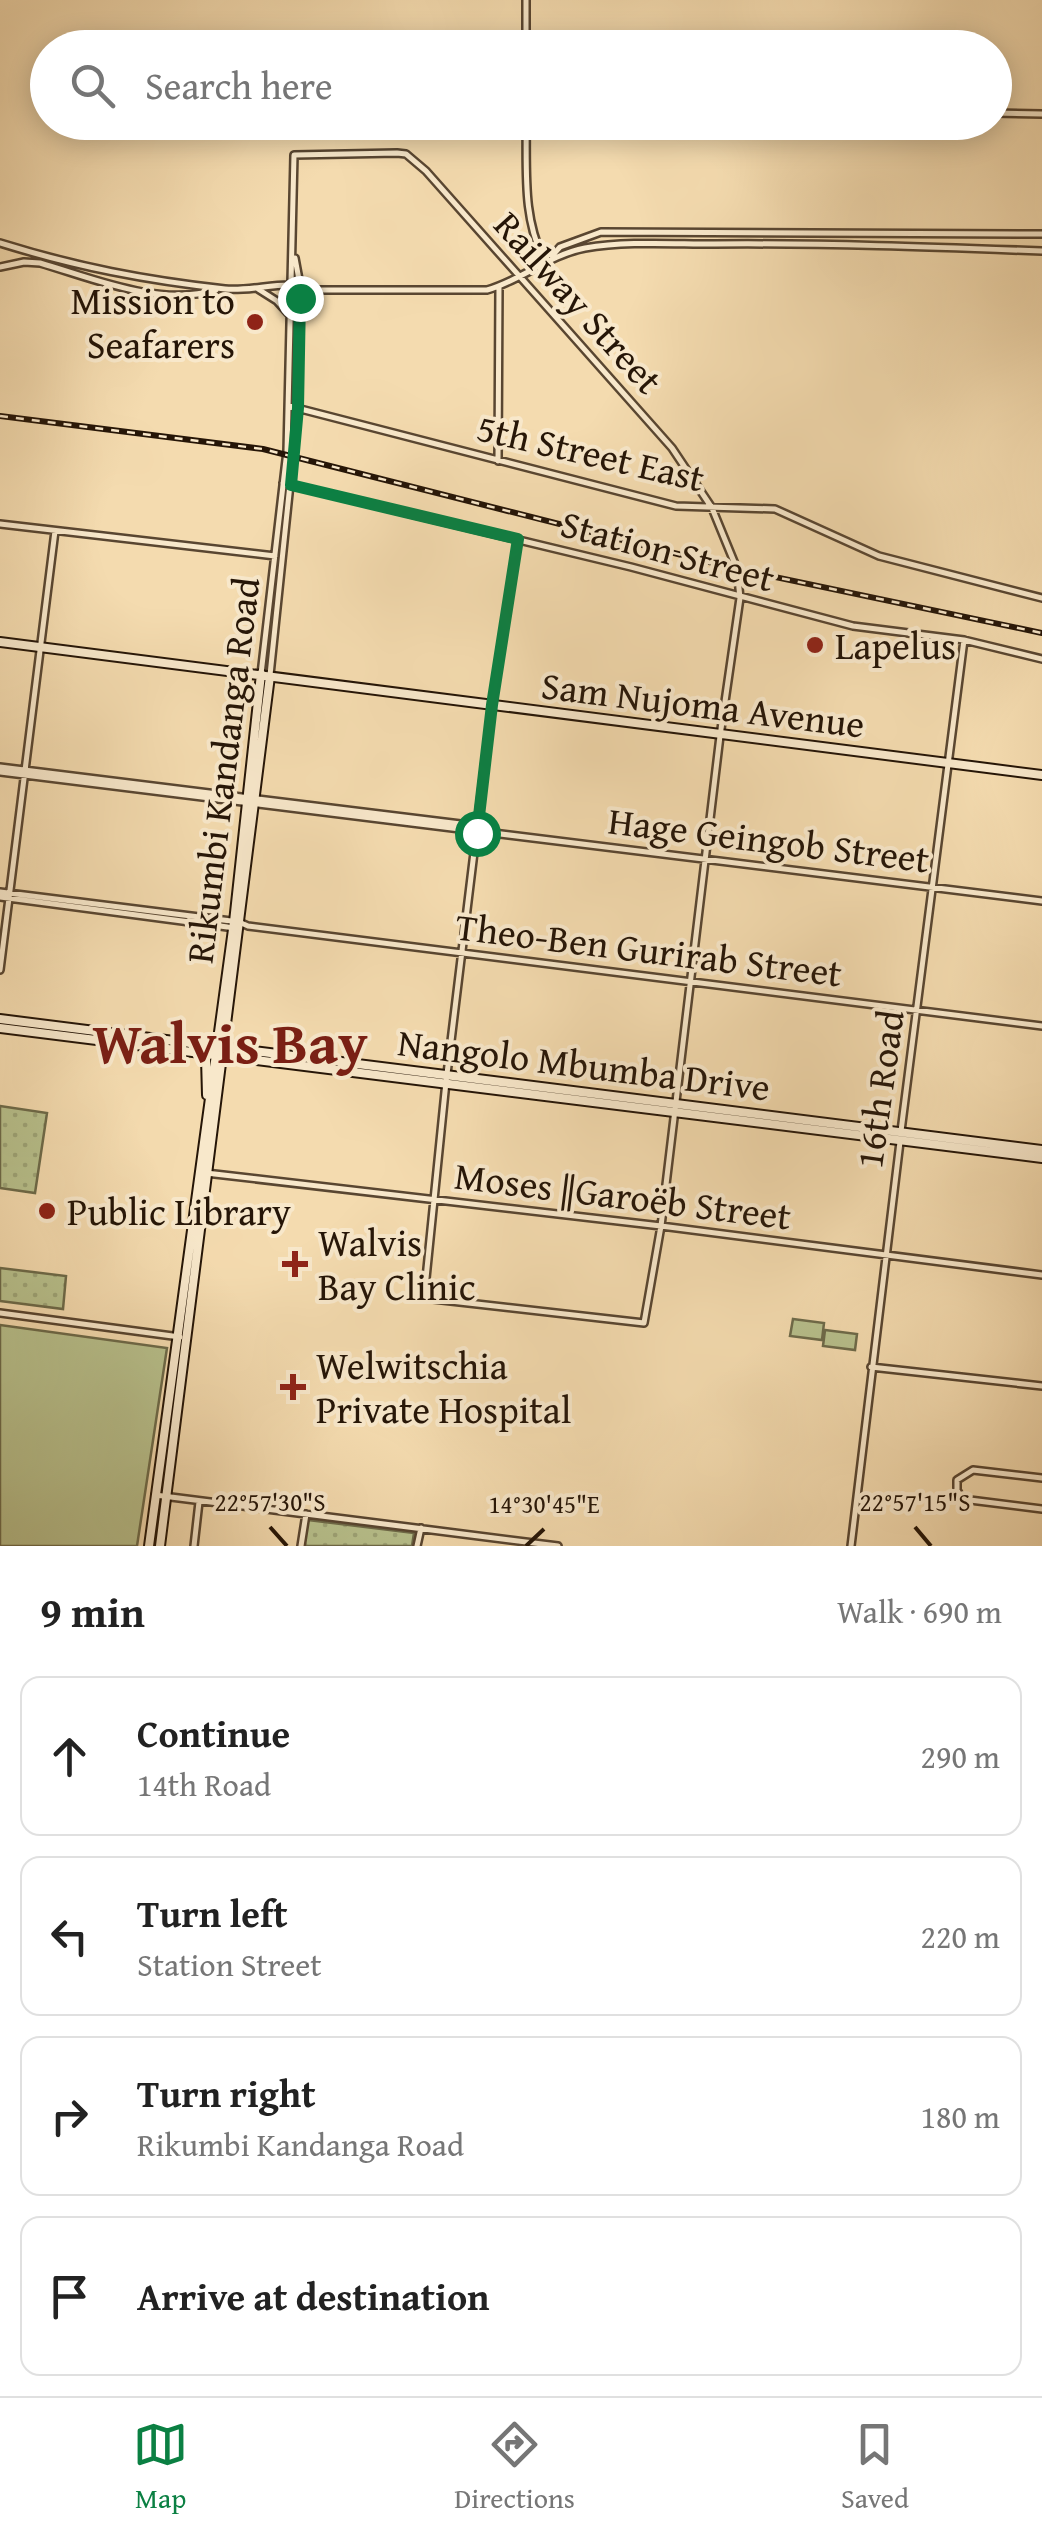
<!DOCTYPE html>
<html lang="en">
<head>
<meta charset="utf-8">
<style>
  body { margin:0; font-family:"Gentium Book Plus",serif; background:#f2f2f2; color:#222 }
  .stop { position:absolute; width:30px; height:30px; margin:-22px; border:8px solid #0b8043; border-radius:50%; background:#fff }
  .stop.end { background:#0b8043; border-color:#fff; box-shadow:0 2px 10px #0008 }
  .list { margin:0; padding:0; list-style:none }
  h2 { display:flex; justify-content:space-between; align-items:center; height:130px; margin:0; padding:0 40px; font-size:42px }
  h2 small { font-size:32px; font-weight:400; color:#767676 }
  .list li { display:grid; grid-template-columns:65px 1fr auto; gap:30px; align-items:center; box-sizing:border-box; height:160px; margin:0 20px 20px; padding:0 20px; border:2px solid #e0e0e0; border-radius:20px }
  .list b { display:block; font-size:38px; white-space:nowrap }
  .list p { margin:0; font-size:32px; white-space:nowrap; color:#767676 }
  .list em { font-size:32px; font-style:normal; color:#767676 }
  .icon { flex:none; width:55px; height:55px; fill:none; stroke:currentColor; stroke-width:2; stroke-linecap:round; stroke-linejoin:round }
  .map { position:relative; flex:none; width:1042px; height:1546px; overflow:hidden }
  .search { position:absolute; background:#fff; box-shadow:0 5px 25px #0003; left:30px; right:30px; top:30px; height:110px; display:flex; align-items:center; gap:25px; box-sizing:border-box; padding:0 35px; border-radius:55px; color:#767676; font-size:38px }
  .sheet { height:850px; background:#fff }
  nav { display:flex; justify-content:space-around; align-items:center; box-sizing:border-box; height:140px; border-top:2px solid #e0e0e0; background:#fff; font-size:28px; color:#767676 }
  nav a { display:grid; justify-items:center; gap:5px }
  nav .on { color:#0b8043 }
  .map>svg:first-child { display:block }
</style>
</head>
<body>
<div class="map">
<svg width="1042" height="1546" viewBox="0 0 1042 1546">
  <defs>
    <pattern id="park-dots" width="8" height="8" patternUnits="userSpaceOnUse" patternTransform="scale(2.5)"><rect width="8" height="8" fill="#b8c18d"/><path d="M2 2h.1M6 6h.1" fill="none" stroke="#9ea578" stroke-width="1.8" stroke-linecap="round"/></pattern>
  </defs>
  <rect width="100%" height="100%" fill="#f4dbaf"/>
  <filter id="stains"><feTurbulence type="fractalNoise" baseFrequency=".002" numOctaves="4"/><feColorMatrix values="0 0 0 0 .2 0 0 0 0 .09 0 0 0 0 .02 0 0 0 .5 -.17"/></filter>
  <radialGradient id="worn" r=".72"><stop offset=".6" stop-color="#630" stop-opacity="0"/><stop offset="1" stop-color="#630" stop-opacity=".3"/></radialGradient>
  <path fill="#b8c18d" stroke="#6e6b4a" stroke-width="2.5" d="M793,1319L824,1323L822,1340L790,1336Z
    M0,1325L167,1348L137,1546H0Z
    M825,1330L857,1334L855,1350L823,1346Z"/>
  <path fill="url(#park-dots)" stroke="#6e6b4a" stroke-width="2.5" d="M0,1106L47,1113L35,1193L0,1188Z
    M0,1268L66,1276L63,1309L0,1301Z
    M308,1520L414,1533L412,1546H304Z"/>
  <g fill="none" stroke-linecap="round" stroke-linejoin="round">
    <defs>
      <path id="street" d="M526,48V0
        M994,113L1042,114
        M526,122C527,171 522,218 545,262
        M0,243C77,267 145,280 225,289C255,292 288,278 316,290H487C522,280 549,255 585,248C627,241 671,244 714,244C823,243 933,247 1042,251
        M552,256L560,247L601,232L1042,234
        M0,267L24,262L40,263C95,279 159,307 216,290
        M258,289L277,301L288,313
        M289,406L676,506L775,509L879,556L1042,598
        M498,461L499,286
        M283,483L631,567L853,626L964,640L1042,659
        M0,524L275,556
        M261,674L287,451L294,155L397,153L406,154L426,171L672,448L712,508L737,569L740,598L720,736L661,1226L644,1323L424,1298L446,1082L492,705L518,539
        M270,675L298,408L300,285L295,258
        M0,767L477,826
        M0,772L1042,901
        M0,892L239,922L248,926L1042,1026
        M0,897L235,928
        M0,970L55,531
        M901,1131L964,640
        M206,1173L661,1226L1042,1275
        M0,1313L180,1337
        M871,1367L1042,1386
        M1042,1478L973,1470L957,1480V1490L962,1499L1042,1509
        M155,1495L558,1546
        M194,1546L199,1502
        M301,1546L306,1514
        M417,1546L421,1528
        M851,1546L900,1142"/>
      <path id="secondary" d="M0,642L1042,775
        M0,1019L1042,1150
        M0,1028L1042,1158
        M200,1053L206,1058L207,1095
        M149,1546L234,922L261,674
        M160,1546L270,676"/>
    </defs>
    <use href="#street" stroke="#594631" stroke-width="10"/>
    <use href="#secondary" stroke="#251507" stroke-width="12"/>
    <use href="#street" stroke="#f8e8cb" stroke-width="5"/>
    <use href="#secondary" stroke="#f8e8cb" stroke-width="8"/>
    <defs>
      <path id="rail" d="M0,416L263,449L737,569L1042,633"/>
    </defs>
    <use href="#rail" stroke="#251507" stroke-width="6"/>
    <use href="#rail" stroke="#f8e8cb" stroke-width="2.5" stroke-dasharray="8" stroke-linecap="butt"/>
  </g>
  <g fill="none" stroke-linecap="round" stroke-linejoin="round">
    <path stroke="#0b8043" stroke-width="12" d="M300,298L298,408L291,485L518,539L492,705L477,833"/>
  </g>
  <path fill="none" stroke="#251507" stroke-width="4" d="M270,1527L287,1546M915,1527L931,1546M526,1546L544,1529"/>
  <g fill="#8f2418" stroke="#f8e8cb" stroke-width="4">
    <circle cx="255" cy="322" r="10"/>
    <circle cx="815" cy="645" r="10"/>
    <circle cx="47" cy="1211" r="10"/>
    <path d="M290 1249h10v10h10v10h-10v10h-10v-10h-10v-10h10z"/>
    <path d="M288 1372h10v10h10v10h-10v10h-10v-10h-10v-10h10z"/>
  </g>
  <g text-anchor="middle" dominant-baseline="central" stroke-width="8" stroke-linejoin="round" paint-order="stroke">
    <g font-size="38" fill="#251507" stroke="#f8e8cb" text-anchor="start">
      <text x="235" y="300" text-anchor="end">Mission to<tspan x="235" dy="44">Seafarers</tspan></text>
      <text x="835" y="645">Lapelus</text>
      <text x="67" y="1211">Public Library</text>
      <text x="318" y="1242">Walvis<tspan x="318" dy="44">Bay Clinic</tspan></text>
      <text x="316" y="1365">Welwitschia<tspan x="316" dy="44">Private Hospital</tspan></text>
    </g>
    <g font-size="38" fill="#251507" stroke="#f8e8cb">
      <text transform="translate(579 302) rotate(48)">Railway Street</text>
      <text transform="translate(591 452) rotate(13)">5th Street East</text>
      <text transform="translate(668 550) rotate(15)">Station Street</text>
      <text transform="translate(703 704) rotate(7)">Sam Nujoma Avenue</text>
      <text transform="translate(222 770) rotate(-83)">Rikumbi Kandanga Road</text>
      <text transform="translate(769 839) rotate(7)">Hage Geingob Street</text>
      <text transform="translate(649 949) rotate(7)">Theo-Ben Gurirab Street</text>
      <text transform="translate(584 1064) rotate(7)">Nangolo Mbumba Drive</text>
      <text transform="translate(879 1089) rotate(-82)">16th Road</text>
      <text transform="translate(623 1195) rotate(7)">Moses ǁGaroëb Street</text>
    </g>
    <g font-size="58" font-weight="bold" fill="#7a1f14" stroke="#f8e8cb">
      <text x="230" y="1041">Walvis Bay</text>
    </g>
  </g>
  <g font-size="25" text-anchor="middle" fill="#251507" stroke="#f8e8cb" stroke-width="8" stroke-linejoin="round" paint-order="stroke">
    <text x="270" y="1511">22°57'30"S</text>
    <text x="915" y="1511">22°57'15"S</text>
    <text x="544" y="1513">14°30'45"E</text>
  </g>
  <rect width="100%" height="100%" filter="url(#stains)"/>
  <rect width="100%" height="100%" fill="url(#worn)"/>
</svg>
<div class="stop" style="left:477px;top:833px"></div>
<div class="stop end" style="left:300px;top:298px"></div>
<div class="search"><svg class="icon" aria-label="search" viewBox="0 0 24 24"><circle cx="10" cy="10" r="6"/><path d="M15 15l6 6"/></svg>Search here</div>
</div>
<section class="sheet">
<h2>9 min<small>Walk · 690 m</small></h2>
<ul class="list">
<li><svg class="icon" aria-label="ahead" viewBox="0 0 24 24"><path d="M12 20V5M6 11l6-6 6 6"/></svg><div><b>Continue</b><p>14th Road</p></div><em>290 m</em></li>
<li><svg class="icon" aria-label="left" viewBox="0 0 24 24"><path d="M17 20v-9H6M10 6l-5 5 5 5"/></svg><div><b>Turn left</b><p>Station Street</p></div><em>220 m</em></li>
<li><svg class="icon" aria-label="right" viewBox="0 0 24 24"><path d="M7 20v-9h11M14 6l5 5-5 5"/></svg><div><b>Turn right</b><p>Rikumbi Kandanga Road</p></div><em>180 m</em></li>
<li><svg class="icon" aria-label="arrive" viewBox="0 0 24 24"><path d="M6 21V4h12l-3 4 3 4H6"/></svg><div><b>Arrive at destination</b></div></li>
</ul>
</section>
<nav>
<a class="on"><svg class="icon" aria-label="map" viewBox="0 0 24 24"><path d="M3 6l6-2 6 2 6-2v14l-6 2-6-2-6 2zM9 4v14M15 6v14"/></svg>Map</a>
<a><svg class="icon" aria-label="directions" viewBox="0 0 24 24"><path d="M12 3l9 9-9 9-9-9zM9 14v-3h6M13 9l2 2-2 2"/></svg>Directions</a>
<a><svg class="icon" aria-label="saved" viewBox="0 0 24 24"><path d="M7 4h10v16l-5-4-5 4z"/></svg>Saved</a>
</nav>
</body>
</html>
